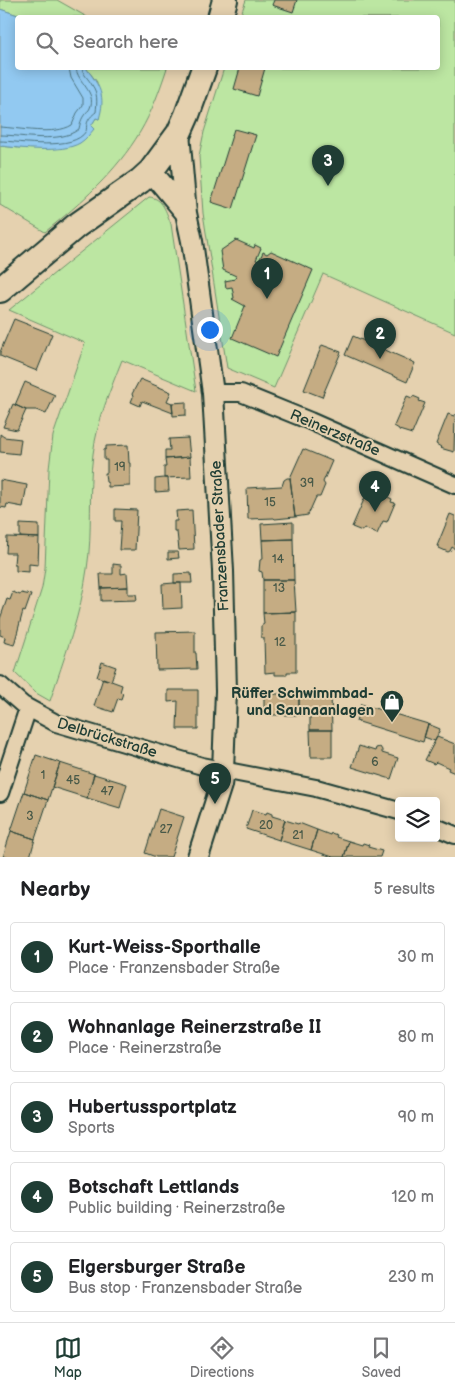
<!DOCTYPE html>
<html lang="en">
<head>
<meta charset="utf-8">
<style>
  body { margin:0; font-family:"Balsamiq Sans",sans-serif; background:#f6f6f6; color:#202124 }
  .controls { position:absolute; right:15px; bottom:15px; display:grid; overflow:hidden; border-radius:5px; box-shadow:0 2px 12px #0003 }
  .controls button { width:45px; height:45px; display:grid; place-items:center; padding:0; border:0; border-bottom:1px solid #e0e0e0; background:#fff; color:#202124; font:25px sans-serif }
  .you { position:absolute; left:209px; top:329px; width:18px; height:18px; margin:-12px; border:4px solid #fff; border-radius:50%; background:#1a73e8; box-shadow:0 0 0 8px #1a73e833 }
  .badge { display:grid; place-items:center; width:32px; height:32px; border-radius:50%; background:#1f3d34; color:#fff; font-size:16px; font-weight:700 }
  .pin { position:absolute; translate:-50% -41px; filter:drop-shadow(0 1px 2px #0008) }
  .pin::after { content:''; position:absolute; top:26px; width:18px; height:15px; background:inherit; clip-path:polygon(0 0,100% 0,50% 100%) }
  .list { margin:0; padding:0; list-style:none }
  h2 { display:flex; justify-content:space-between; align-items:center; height:65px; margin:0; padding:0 20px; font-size:21px }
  h2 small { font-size:16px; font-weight:400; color:#757577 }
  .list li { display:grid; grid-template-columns:32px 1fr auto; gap:15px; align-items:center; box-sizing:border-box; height:70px; margin:0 10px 10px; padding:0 10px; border:1px solid #e0e0e0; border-radius:5px }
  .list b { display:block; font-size:19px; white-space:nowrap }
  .list p { margin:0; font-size:16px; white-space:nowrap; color:#757577 }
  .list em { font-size:16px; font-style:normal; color:#757577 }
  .icon { flex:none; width:28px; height:28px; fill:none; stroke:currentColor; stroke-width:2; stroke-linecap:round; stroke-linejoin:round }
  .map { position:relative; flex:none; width:455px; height:857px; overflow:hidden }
  .search { position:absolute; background:#fff; box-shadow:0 2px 12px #0003; left:15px; right:15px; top:15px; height:55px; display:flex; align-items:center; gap:12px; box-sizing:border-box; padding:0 18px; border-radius:5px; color:#757577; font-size:19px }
  .sheet { height:465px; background:#fff }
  nav { display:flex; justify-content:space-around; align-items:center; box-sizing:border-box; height:70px; border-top:1px solid #e0e0e0; background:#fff; font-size:14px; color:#757577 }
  nav a { display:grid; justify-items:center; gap:2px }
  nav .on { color:#1f3d34 }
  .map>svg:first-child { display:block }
</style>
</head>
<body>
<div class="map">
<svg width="455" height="857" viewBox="0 0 455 857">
  <rect width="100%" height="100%" fill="#e5d1af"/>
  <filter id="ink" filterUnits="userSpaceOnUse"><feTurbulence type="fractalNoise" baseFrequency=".02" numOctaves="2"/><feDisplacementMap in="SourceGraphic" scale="10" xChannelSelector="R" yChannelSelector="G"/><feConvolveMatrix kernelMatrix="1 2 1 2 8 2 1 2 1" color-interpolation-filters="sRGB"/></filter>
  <g filter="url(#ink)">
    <path fill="#bce6a2" stroke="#6e926b" d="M0,0H57L87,17H24L0,9Z
      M246,0H455V333L323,274L274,388L227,368L203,213L199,156L204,132L224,68H438V18L240,17Z
      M86,68H167C160,89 152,112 140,132C117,171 80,204 45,232L0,205V146L20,148L94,129L91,126L96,118L99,119L97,82Z
      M149,197C163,198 166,212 171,224L196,391L122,360C110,390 97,422 93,454C88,492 93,531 87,569C81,614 64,658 50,701L36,693L15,673L42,588L45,568L49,469L53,436L85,343L9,310Z"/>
    <path fill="#92c9f1" stroke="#6491a5" d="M0,9L24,17L18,18V68H86C100,86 106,96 99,119L96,118L91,126L94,129C90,134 86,139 80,143C61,154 21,148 0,146Z"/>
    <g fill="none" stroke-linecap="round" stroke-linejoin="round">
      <path stroke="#4d7580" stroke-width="1" d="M0,127C20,128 54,136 72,125L77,113L83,105V98L71,78L69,68
        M0,135C23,135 60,144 79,129C80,124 81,119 85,114C86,112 89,111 90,108C97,92 77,82 76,68
        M0,141C19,141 74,152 86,131C87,129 86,126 87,124C88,119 92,115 96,112C97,102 98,93 92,85C89,79 83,75 82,68"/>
    </g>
    <path fill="#c5ac83" stroke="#1f3d34" d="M274,0H297L293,12L272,5Z
      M240,68H265L257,96L234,89Z
      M234,129L256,135L233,209L211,202Z
      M236,240L254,248L255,245L261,248L256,260L259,261L263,252L267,254L271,251L313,270L276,357L232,338L245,306L232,299L234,298L232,287L226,288L225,281L235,279L236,276L223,270L220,251Z
      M14,319L52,334L37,371L0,356V352Z
      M353,336L415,363L407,382L345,355Z
      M322,345L341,352L322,397L304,390Z
      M140,379L171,392L167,401L172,403L173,413L142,401L140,406L131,402L133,397L132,394Z
      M25,382L55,395L46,414L36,410H26L15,405Z
      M407,396L412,398L413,396L420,399L419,401L425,403L412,434L399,430V429L394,426Z
      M186,402V415L173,416L172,403Z
      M13,404L26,410L17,430L3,427Z
      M448,414L454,416L455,414L454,452L440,448L441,447L436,444Z
      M0,434L4,437L21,439L19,454L0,452Z
      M188,438L190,457L165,459V450H170L169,439Z
      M128,445L129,463H130V486L108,487V483L106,482L105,473H107V460H104V450L106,449V446Z
      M303,449L332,461L323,482L325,485L320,497H316L308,515L295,517L290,478Z
      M190,457L191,477L164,478V467H166L165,459Z
      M164,478H168L169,491L155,492V479Z
      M287,478H290L295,517L275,519L274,518L248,519L247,488L282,486L284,480Z
      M0,480L27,485L23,507L7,504L6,508L0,507Z
      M369,488L392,499L391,502L395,503L387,522L383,521L377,534L364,528L362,531L352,527Z
      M115,509L137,510L135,550H119L121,521H115Z
      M192,510L194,549L179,550L177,532H174V521H177L176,511Z
      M450,514L455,516V549L452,547L450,551L448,552L439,548V546H437Z
      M293,522V539L262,540L261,524Z
      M20,524L39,525V538L20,537Z
      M7,537L39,538L38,565L29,564V572L16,571V564H14L15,553H6Z
      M293,539L294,580H263L262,572L259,571L260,560L263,559L262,540Z
      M168,552H178L179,558L168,559Z
      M113,564L121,565V574L127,573L128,587L101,588L100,574H113Z
      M191,573L192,583H174V574Z
      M263,580H294L296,612L263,613Z
      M174,583H181L182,608L163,609L162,584Z
      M128,587V594H136L137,600L101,601V588Z
      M13,592L20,595L21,593L31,595L25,612L23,611L14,645L4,642L5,637L0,635V619L7,599L10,600Z
      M296,612V672H287V675H275V672L265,673L264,638L261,637V626L264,624L263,613Z
      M195,631V653H196L197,669L157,670L156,632Z
      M102,662L116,667L111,681L97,677Z
      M103,678L122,685L120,692L123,693L121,699L118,698L113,712L94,706Z
      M168,690H198V729H177L178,701L168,702Z
      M331,693L332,730H310V715H299V694Z
      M264,694H299V715H264Z
      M361,704L428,724L423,742L356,721Z
      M428,724L440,729L435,741L424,737Z
      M310,730H332V757H311Z
      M437,737L455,744V773L448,770L449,768L436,762L434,764L425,760Z
      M359,746L375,751L376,748L380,747L382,750V753L398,758L391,779L352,767Z
      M36,755L60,763L48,800L24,792Z
      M60,763L94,774L87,798L52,787Z
      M94,774L127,784L120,808L87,798Z
      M24,792L48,800L35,839L11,831Z
      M159,809L184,817L171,857H156L145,853Z
      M252,810L266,814L267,812L272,814V816L285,820L279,840L246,829Z
      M285,820L298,824L299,823L317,830L311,850L279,840Z
      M317,830L330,835L331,833L337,835L336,837L349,841L344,857H333L311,850Z
      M11,831L35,839L30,857H3Z
      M349,841L362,845L363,843L369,845L368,847L382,851L380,857H344Z"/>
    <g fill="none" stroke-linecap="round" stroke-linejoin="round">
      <defs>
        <path id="minor" d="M213,393H241L310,421L455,485
          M0,685L23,705L56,723L202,766L316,788L399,811
          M0,793L28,708
          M436,827L455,835"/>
        <path id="tertiary" d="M179,133L186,213L192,241L213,393L223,571L226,691L223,771L221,785L198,857
          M151,171L186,213"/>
        <path id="secondary" d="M220,18L225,0
          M0,290L76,226L140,181L151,171L179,133L187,115L204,68"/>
      </defs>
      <use href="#minor" stroke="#1f3d34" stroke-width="20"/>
      <use href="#tertiary" stroke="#1f3d34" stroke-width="24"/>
      <use href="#secondary" stroke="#1f3d34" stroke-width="28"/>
      <use href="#minor" stroke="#e5d1af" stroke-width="16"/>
      <use href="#tertiary" stroke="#e5d1af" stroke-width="20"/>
      <use href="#secondary" stroke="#e5d1af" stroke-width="24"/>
    </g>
  </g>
  <defs>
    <symbol id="shop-pin" viewBox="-11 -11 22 30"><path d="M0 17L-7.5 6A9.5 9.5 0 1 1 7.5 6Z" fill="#1f3d34" stroke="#e5d1af"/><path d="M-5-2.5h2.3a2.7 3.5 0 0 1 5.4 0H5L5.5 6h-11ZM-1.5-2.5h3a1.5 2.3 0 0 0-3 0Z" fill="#fff"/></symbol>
  </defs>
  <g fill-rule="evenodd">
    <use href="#shop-pin" x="378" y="688" width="28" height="38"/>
  </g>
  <g text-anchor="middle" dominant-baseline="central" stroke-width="4" stroke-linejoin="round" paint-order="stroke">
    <g font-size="12" fill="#485948">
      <text x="120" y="467">19</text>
      <text x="307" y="483">39</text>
      <text x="270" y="502">15</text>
      <text x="278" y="559">14</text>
      <text x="279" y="588">13</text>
      <text x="280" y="642">12</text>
      <text x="375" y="762">6</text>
      <text x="43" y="775">1</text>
      <text x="73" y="780">45</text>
      <text x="107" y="791">47</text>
      <text x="30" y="816">3</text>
      <text x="266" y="825">20</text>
      <text x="166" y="829">27</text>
      <text x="298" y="835">21</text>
    </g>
    <g font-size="15" fill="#1f3d34" stroke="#e5d1af">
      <text transform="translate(335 433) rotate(23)">Reinerzstraße</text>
      <text transform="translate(220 536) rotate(-93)">Franzensbader Straße</text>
      <text transform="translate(107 738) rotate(17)">Delbrückstraße</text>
    </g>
    <g font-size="15" font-weight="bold" fill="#1f3d34" stroke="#e5d1af" text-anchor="end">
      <text x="374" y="693">Rüffer Schwimmbad-<tspan x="374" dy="17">und Saunaanlagen</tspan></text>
    </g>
  </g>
</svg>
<div class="controls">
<button><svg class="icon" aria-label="layers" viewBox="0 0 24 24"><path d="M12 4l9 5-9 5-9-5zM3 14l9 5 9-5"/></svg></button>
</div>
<div class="you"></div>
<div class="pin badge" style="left:267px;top:299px">1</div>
<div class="pin badge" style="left:380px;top:359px">2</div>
<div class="pin badge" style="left:328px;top:186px">3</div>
<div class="pin badge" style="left:375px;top:512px">4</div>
<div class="pin badge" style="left:215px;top:804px">5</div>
<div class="search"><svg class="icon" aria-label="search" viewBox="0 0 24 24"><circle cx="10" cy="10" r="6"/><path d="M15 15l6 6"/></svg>Search here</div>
</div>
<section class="sheet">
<h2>Nearby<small>5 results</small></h2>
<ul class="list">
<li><span class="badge">1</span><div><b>Kurt-Weiss-Sporthalle</b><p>Place · Franzensbader Straße</p></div><em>30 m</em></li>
<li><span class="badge">2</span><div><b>Wohnanlage Reinerzstraße II</b><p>Place · Reinerzstraße</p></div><em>80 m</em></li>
<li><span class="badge">3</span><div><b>Hubertussportplatz</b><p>Sports</p></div><em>90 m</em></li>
<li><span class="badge">4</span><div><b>Botschaft Lettlands</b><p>Public building · Reinerzstraße</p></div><em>120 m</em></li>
<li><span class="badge">5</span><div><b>Elgersburger Straße</b><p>Bus stop · Franzensbader Straße</p></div><em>230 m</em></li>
</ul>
</section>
<nav>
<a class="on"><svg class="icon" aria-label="map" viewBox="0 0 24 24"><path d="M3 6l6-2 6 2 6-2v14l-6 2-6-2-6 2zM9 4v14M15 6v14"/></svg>Map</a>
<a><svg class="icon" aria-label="directions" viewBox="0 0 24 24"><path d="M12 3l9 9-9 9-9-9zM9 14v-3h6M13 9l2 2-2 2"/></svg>Directions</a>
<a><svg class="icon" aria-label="saved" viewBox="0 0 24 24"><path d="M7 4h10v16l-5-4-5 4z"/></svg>Saved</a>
</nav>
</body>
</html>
